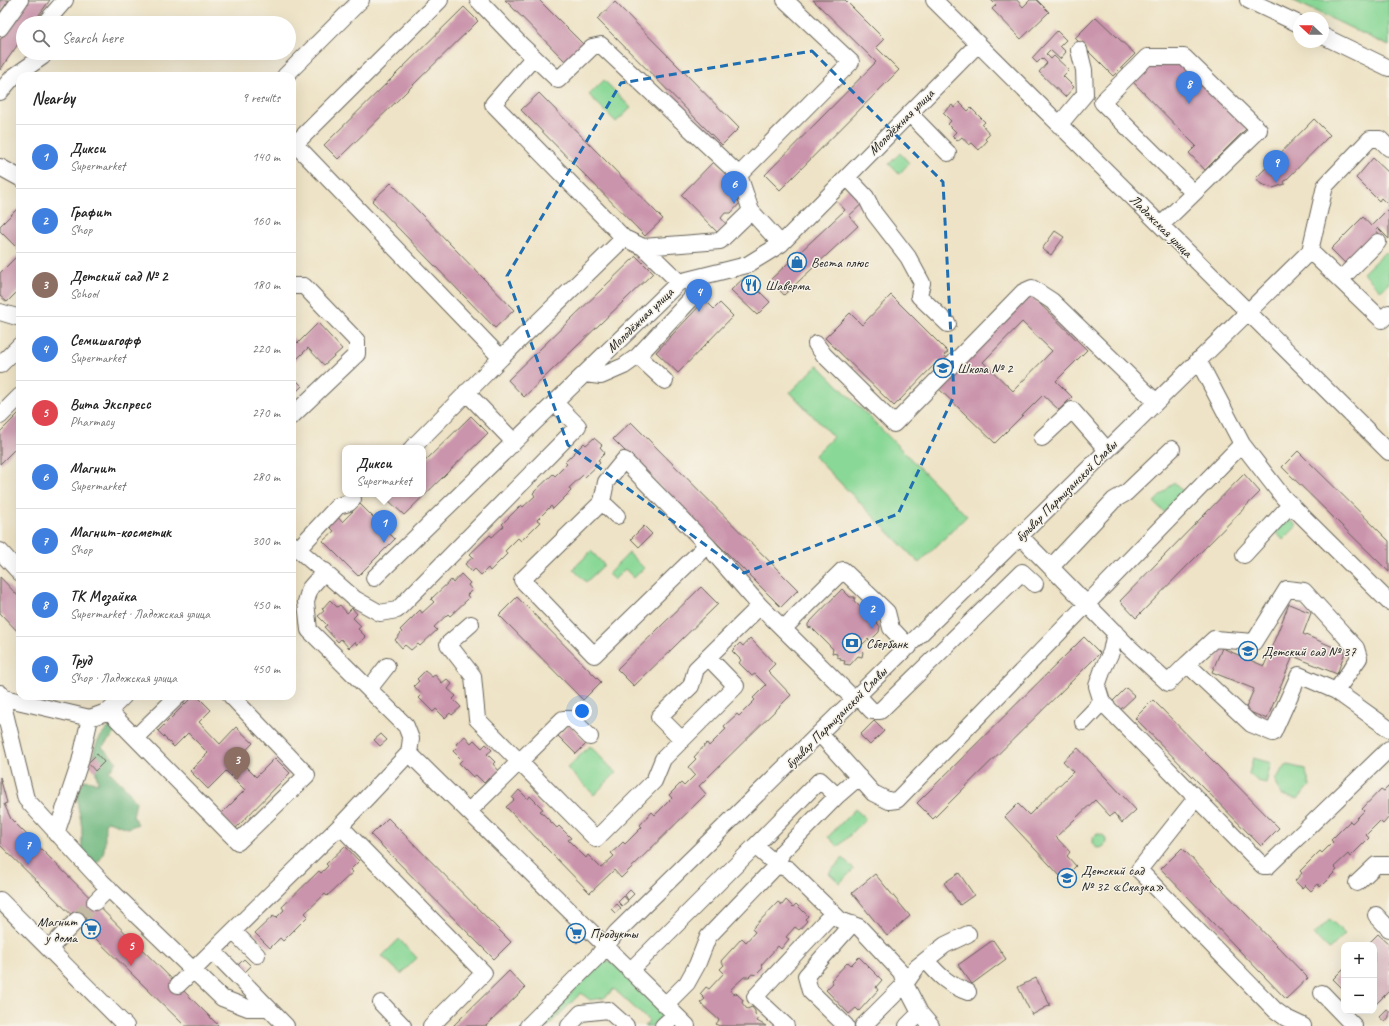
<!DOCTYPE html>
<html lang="en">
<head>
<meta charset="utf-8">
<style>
  body { margin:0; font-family:Caveat,sans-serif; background:#f2f2f2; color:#222 }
  .controls { position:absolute; right:12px; bottom:12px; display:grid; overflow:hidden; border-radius:8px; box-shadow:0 4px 16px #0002 }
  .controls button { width:36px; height:36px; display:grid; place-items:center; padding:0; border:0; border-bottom:1px solid #e0e0e0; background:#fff; color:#222; font:20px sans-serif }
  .compass { position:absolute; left:1293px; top:12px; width:36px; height:36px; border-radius:50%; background:#fff; box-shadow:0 4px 16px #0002; rotate:292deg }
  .you { position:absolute; left:582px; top:711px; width:14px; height:14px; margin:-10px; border:3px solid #fff; border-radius:50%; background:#1a73e8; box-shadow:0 0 0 6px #1a73e833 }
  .badge { display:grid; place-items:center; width:26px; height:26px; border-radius:50%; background:#d93025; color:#fff; font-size:13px; font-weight:700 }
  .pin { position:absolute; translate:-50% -33px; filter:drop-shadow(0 1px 2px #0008) }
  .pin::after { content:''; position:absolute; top:21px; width:14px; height:12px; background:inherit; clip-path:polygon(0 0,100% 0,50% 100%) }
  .popup { position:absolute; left:342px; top:445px; width:84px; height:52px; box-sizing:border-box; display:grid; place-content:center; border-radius:8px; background:#fff; filter:drop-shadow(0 1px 3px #0005); font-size:13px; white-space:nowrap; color:#767676 }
  .popup b { font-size:15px; color:#222 }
  .popup::after { content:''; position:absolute; left:50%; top:100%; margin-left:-8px; border:8px solid transparent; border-top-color:#fff }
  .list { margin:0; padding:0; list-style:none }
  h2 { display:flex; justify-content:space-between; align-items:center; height:52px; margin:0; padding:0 16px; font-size:17px }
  h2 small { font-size:13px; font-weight:400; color:#767676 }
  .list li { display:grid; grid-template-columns:26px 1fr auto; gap:12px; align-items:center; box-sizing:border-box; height:64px; padding:0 16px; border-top:1px solid #e0e0e0 }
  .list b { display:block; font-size:15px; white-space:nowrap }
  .list p { margin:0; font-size:13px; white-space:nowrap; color:#767676 }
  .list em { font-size:13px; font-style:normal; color:#767676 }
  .icon { flex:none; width:22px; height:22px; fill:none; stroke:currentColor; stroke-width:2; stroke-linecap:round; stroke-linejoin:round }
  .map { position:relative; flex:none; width:1389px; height:1026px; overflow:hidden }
  .search { position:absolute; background:#fff; box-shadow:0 4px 16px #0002; left:16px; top:16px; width:280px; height:44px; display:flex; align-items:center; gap:10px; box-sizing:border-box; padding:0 14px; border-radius:22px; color:#767676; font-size:15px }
  .panel { position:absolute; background:#fff; box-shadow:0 4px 16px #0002; left:16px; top:72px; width:280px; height:628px; border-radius:12px }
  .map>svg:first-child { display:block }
</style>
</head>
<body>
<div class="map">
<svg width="1389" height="1026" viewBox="0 0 1389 1026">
  <rect width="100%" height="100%" fill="#f7f3e8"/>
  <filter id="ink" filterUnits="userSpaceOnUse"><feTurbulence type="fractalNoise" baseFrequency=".025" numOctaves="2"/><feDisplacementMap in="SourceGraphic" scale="8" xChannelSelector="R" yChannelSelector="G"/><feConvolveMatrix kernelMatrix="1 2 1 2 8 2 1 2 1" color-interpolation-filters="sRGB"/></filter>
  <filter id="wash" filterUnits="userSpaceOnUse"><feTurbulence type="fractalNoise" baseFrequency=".012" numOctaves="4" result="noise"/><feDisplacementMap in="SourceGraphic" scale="16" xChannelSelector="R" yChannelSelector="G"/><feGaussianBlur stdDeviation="0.9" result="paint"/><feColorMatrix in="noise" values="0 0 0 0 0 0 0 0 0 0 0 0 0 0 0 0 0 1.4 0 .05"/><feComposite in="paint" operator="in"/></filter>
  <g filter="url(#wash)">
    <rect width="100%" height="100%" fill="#eee3c6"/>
    <path fill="#8ad897" stroke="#537a5a" d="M1292,0H1389V46Z
      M604,80L631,108L616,122L589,95Z
      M900,153L909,163L899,174L889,164Z
      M1385,252L1389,256V283L1381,291L1363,273Z
      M818,365L967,516L919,563L814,456L833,437L790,392Z
      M1174,482L1184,492L1164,512L1154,502Z
      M1288,518L1297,526L1283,540L1275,531Z
      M591,551L604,565L586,582L573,569Z
      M629,553L644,568L634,578L625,569L614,580L608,574Z
      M590,746L616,773L594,795L567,768Z
      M1253,758L1271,763L1266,783L1258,781L1249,774Z
      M1287,765L1305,769L1310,786L1298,799L1281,795L1275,779Z
      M855,809L866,819L838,847L828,837Z
      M1092 841a7 7 0 1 1 14 0a7 7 0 1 1-14 0Z
      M843,858L854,869L840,883L829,873Z
      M1330,919L1345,934L1329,950L1314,935Z
      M399,939L417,958L401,974L382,956Z
      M606,961L616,965L661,1008L662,1016L654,1026H645L649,1021L614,989L604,998L590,1000L581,993L548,1026H538L602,962Z"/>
    <path fill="#6fb880" stroke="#466a4e" d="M113,723L119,730L102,747L117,762L109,771L126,788L136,802L133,816L138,824L128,828L108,821L105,823C104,837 108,854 96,864L82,850C81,840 83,831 81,821C78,804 73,796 85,780L98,783C92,752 90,746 113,723Z"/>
    <g id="blocks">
      <path fill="#ca94ac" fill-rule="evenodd" d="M0,0H9L0,13Z
        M28,0H50L33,23H23V37L0,70V40Z
        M505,0H539L583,44L566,62Z
        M813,0H845L884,39L876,47L899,70L780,190L765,175L876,62Z
        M991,0H1017L1023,7L1030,0H1037L1049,12L1021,39L992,9L996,5Z
        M615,2L739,128L722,145L597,19Z
        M464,7L478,21L338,159L324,145Z
        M1096,17L1135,54L1113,76L1075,38Z
        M1057,31L1066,40L1060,46L1066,52L1060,59L1050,50L1046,54L1051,59L1054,56L1069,70L1063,76L1074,87L1065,97L1039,72L1047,63L1042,58L1037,63L1032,58Z
        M1149,62L1182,63L1247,128L1205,170L1189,153L1196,146L1131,80Z
        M539,93L663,219L645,236L521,110Z
        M959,102L968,111L971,108L985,122L982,125L990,134L985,139L987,141L979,150L972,143L969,145L962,137L957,141L952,136L956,132L948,124L951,121L943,113L952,105L954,108Z
        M1314,119L1330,135L1284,182L1285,184L1273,188L1261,184L1256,178Z
        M1373,158L1389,173V206L1381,198L1379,201L1356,178Z
        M714,161L740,187L732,195L740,203L731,213H725L721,218L726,224L718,233L681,195Z
        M391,183L514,310L495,328L372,201Z
        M851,186L865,201L849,216L858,226L784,295L770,280L845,210L836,200Z
        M1389,208V239L1378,228L1376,230L1379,234L1347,265L1331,249L1363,217L1371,226Z
        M17,209L20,212V251L0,231V226Z
        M1055,231L1064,237L1051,255L1042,249Z
        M20,253V289L7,302L0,296V273Z
        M636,256L653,273L524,397L508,380Z
        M745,277L770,302L757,315L731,290Z
        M1027,291L1087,350L1056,381L1072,397L1059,410L1043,395L995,443L934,384L949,369L939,360L894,406L825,338L850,313L862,325L891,295L948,352L944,355L954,366ZM1022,322L1052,351L1013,391L983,362Z
        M705,300L714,309L720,303L733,316L678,373L656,352Z
        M318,323L342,349L324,365L308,348L292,364V337L298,343Z
        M292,376L302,386L292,396Z
        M20,412V444L0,464V432Z
        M471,416L488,433L404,515L387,499L392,494H423V463Z
        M631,422L798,590L781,607L613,439Z
        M594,438L602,445L600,447L605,453L598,460L600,463L585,477L583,475L569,488L571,491L553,509L551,506L537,520L540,522L521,541L518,538L505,551L507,554L490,571L488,568L481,575L475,569L472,572L465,564L473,557L470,554L490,535L492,537L504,526L502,524L521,505L523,507L535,496L533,493L553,474L555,476L567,464L565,462L584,443L586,445Z
        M1298,451L1389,541V572L1282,467Z
        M1244,474L1260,492L1136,618L1120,601Z
        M360,504L395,539L358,576L323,541L334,531L326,523L335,514L342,522Z
        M644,526L652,534L639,547L631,539Z
        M461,574L470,583L468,585L472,590L467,595L469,598L450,616L448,614L434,627L437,630L420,646L418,644L411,650L405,645L402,648L395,640L402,632L400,630L420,610L422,613L434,602L431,599L451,580L453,583Z
        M0,577L20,598V634L0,613Z
        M701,587L718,604L634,686L617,669Z
        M842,589L850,597H855L854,601L880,626L879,632L870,641L868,639L859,648L863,652L862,657L858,656L850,665L844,664L845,661L840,660L841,658L837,657V654L832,653L833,649L812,628L808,627V624Z
        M517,597L601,682L583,700L499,615Z
        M330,600L337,607L340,605L347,613L352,608L357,614L353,618L361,626L358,629L366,637L357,645L355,642L349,648L341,639L338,642L324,627L327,625L318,616L324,611L322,609Z
        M1289,604L1311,613L1303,634L1345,652L1337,674L1293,656L1267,719L1245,710L1254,689L1212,672L1222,648L1264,666Z
        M1084,637L1100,653L933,819L917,803Z
        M750,638L775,664L768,671L791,695L699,786L706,794L621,878L614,870L590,893L506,807L514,800L512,798L519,790L528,799L530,796L543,809L540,811L557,828L559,826L571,838L568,840L586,858L588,855L601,868L614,856L611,853L617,848L623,842L625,844L642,827L640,825L652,812L655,815L672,798L669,795L681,783L684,786L695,775L688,767L696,759L694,757L707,743L709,746L726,729L724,726L737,714L739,716L755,700L753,698L766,685L755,674L752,676L739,663L741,660L732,651L740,643L743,646Z
        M425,671L432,677L435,675L442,683L447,679L452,684L448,689L456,696L453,699L461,707L452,715L450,713L445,718L436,709L433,712L419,698L422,695L414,686L419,681L417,679Z
        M1126,688L1135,696L1120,710L1112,702Z
        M193,696H197L211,710L199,722L220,744L236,727L253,743L238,759L256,777L275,758L290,773L235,829L220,815L245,790L226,771L208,789L190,771L208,753L188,733L174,747L158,731Z
        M1153,700L1279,828L1261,846L1135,718Z
        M874,721L884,731L870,745L860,735Z
        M569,725L587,743L576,754L558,736Z
        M381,734L387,740L380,746L374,740Z
        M465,736L471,743L474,740L482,748L486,744L492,750L487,754L495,762L493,764L500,772L492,780L489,778L484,783L476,775L473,777L459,763L462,760L453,751L458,746L456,744Z
        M1078,748L1136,810L1122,823L1114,813L1110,816L1095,800L1056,837L1070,852L1067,856L1076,866L1063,879L1005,817L1018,804L1029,815L1073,772L1063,761Z
        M97,754L104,762L95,771L88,763Z
        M0,777L7,803L4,804L11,819L219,1026H185L0,845Z
        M1389,786V817L1383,824L1380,821L1366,835L1369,838L1350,857L1348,854L1334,867L1337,870L1320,887L1318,884L1311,891L1305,885L1302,888L1295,881L1302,873L1300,871L1320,851L1322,853L1333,842L1331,840L1350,821L1352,823L1364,811L1362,809L1381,789L1384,791Z
        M388,818L511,942L494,959L371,835Z
        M345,846L359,861L350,870L353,872L327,896L325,894L305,913L308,916L283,941L280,938L270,948L255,933L273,916L276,918L284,910L282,907L319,871L321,873L328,866L326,864Z
        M1182,848L1308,978L1286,999L1161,869Z
        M959,873L974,895L960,905L944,883Z
        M875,874L910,916L887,936L852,893Z
        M630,890L634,894L628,900L625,895Z
        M624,896L628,901L622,906L618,902Z
        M786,900L793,907L796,904L808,916L805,919L807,921L799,930L795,927L786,937L789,939L781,949L778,946L761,965L763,968L756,975L752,974L749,977H744L730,990L733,994L736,993L743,1000L742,1003L747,1009L752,1007L755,1011V1014L759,1018L757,1021L766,1026H719L716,1024L719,1020L700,1003L705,999L700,994L706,987L709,989L724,973L720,969L724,965L721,961L742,938L746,942L755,932L752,929L778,902L782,905Z
        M617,904L621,908L615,913L611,909Z
        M575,924L585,934L577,943L566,932Z
        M1378,934L1389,944V991L1374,1006V945H1367Z
        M993,940L1006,959L972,984L958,965Z
        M859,957L882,980L876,987L878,990L859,1011L856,1008L849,1014L826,990L833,983L831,980L848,962L851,965Z
        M244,959L251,966L243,974L236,967Z
        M1344,968V990L1333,979Z
        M509,971L525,988L486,1026H453Z
        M1036,978L1050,1005L1032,1015L1018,987Z
        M1387,1009L1389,1011V1017L1385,1022L1379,1017Z"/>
    </g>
  </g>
  <g filter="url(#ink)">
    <use href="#blocks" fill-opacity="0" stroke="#666258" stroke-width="1"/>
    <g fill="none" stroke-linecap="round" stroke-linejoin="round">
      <path stroke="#c4bba4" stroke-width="16" stroke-dasharray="16 8" stroke-linecap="butt" d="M77,920L95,902"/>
      <defs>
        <path id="minor" d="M478,0L520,44L558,80L592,47L601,45L739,175
          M934,0L1389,452
          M1248,0L1299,24
          M45,23L65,0
          M0,28L20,0
          M1323,36L1389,68
          M534,57L493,104L624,238L643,247L679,282
          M285,76L361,0
          M0,92L13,77L42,57L41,53
          M910,114L948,153
          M1059,125L1085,94L1084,70L1079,50
          M0,167L20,178
          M847,177L866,197L874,213L908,257L922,283L919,296L948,324
          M1161,225L1259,130L1184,57H1147L1102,102L1194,193
          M781,244L751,211L739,175L851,62L785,0
          M643,247L720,241L751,211
          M1310,251L1382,320L1389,313
          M1340,280L1378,242
          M292,286H304L357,341V354L292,416
          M0,312L20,318
          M816,344L824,355L894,424L1023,292L1032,288L1052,301L1156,402
          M638,356L665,381
          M501,358L624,238
          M1198,360L1242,444
          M0,365L20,345
          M584,374L601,376L624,366L638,356L691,299L698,279
          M466,392L514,442
          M0,416L20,396
          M1042,438L1072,410L1107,450
          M412,448L501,358L295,144L440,0
          M602,502L617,516
          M1020,536L1128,646L1168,683L1187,664L1251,724L1273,733L1299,675L1336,691L1389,729
          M292,544L355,599L380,613L397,610L578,426L555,403
          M707,545L594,655L522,580L602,502L606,482L624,460L707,545L760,606L855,700
          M298,549L338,506L349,503L353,499
          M0,551L20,573
          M1244,555L1291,504
          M1051,567L1114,500L1126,493L1172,449
          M325,571L310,588L306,602L309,630L406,726L411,739L409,753L687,1026
          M374,578L679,282L747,265L781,244L978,44
          M471,624L448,644L473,676L477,719L596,839L654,781L663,759L736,686L708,657
          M783,629L843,570L887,612L891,628L909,647
          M1115,632L1111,652L1103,669L1097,686L1102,702L1263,866H1268L1389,749
          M1187,664L1214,639L1254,642L1287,589L1304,591L1356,648L1359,658L1336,691
          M369,689L387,666
          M0,693L26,799L102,882L222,998L248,1008H268
          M858,696L872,711H880L1022,572L1035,584
          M0,697L90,718L109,711L124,696
          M109,711L238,842L307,775L231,696
          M1083,722L1102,702
          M820,734L873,793L889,801L897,800L1242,444L1283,497L1389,602
          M136,737L178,696
          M682,740L659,717L691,686L696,669L760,606
          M837,796L820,780L755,846L777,865L788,869L840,920L859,927L901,972L905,984L920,1013L931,1026
          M1196,798L1139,870L1275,1010L1286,1018L1303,1026
          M469,811L563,719H572L590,737
          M340,826L484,973L431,1026
          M56,834L80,762L90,718
          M1357,883L1376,865H1389
          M0,900L126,1026
          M95,902L109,888
          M1376,915L1389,929
          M233,931L257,955
          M49,949L77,920
          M213,951L286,1026
          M926,960C939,976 949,985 968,992
          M630,971L755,846
          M178,985L340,826L409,753
          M1322,993L1354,1026
          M381,1003L403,1026
          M665,1005L687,983L697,965L708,937L777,865L782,852L837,796L859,777
          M528,1026L598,956L616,933L1310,251L1325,186L1370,139H1380L1389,148
          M569,1026L581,1013L608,1010L626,1026
          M663,1026L675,1015
          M786,1026L755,997L833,913
          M846,1026L810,991L806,976L852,924
          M863,1026L905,984L917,967L945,945L968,934
          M907,1026L920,1013"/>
      </defs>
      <use href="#minor" stroke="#666258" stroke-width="18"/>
      <use href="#minor" stroke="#fff" stroke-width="16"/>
    </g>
  </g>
  <path fill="none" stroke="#1f6fb2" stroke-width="3" stroke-dasharray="8 5" stroke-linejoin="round" d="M812,51L943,182L954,396L898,514L744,573L568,445L507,276L621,83Z"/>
  <defs>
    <symbol id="shop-ring" viewBox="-11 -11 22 22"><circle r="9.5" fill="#f7f3e8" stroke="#1f6fb2" stroke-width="1.5"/><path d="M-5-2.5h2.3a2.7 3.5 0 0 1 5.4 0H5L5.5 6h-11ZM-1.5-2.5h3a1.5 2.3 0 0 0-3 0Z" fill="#1f6fb2"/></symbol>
    <symbol id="restaurant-ring" viewBox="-11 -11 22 22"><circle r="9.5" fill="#f7f3e8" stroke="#1f6fb2" stroke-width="1.5"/><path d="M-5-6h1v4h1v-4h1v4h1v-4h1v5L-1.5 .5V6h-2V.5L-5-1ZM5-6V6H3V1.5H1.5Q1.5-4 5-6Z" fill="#1f6fb2"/></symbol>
    <symbol id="school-ring" viewBox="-11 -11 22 22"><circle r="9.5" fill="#f7f3e8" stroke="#1f6fb2" stroke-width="1.5"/><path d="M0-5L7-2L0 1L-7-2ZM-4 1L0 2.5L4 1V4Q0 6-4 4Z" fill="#1f6fb2"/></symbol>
    <symbol id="bank-ring" viewBox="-11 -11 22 22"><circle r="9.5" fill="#f7f3e8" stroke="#1f6fb2" stroke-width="1.5"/><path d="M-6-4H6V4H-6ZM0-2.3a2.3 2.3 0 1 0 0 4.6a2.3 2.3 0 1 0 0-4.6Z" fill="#1f6fb2"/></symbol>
    <symbol id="supermarket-ring" viewBox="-11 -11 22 22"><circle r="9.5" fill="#f7f3e8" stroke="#1f6fb2" stroke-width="1.5"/><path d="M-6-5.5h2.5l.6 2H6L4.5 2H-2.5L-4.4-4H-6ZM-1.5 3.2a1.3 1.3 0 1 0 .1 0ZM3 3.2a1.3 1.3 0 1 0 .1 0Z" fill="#1f6fb2"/></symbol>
  </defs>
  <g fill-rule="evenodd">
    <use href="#shop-ring" x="786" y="251" width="22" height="22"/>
    <use href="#restaurant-ring" x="740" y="274" width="22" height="22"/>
    <use href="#school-ring" x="932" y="357" width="22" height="22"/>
    <use href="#bank-ring" x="841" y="632" width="22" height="22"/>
    <use href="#school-ring" x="1237" y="640" width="22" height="22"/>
    <use href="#school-ring" x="1056" y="867" width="22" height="22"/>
    <use href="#supermarket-ring" x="80" y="918" width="22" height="22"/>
    <use href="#supermarket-ring" x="565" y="922" width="22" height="22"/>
  </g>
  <g text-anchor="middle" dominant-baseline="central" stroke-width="3" stroke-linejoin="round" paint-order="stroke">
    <g font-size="14" fill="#1c1c1c" stroke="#f7f3e8">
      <text transform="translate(901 122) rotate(-45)">Молодёжная улица</text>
      <text transform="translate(1161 226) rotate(45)">Ладожская улица</text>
      <text transform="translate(640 320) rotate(-44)">Молодёжная улица</text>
      <text transform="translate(1066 491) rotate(-45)">бульвар Партизанской Славы</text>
      <text transform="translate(836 718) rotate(-45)">бульвар Партизанской Славы</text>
    </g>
    <g font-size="14" fill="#1c1c1c" stroke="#f7f3e8" text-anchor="start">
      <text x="811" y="262">Веста плюс</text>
      <text x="765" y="285">Шаверма</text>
      <text x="957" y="368">Школа № 2</text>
      <text x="866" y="643">Сбербанк</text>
      <text x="1262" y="651">Детский сад № 37</text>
      <text x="1081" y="870">Детский сад<tspan x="1081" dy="16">№ 32 «Сказка»</tspan></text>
      <text x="77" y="921" text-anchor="end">Магнит<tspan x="77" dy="16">у дома</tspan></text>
      <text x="590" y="933">Продукты</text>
    </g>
  </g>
</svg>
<div class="controls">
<button>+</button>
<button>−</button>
</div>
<svg class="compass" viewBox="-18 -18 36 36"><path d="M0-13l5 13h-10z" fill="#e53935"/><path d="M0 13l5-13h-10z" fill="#767676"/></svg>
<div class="you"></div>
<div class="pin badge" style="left:384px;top:543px;background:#3f7fe0">1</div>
<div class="popup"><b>Дикси</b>Supermarket</div>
<div class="pin badge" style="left:872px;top:629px;background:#3f7fe0">2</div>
<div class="pin badge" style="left:237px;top:780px;background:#8d6e63">3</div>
<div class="pin badge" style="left:699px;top:312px;background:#3f7fe0">4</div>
<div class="pin badge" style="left:131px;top:966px;background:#e0444e">5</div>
<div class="pin badge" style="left:734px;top:204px;background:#3f7fe0">6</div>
<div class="pin badge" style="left:28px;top:865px;background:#3f7fe0">7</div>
<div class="pin badge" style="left:1189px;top:104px;background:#3f7fe0">8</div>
<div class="pin badge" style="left:1276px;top:183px;background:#3f7fe0">9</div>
<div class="search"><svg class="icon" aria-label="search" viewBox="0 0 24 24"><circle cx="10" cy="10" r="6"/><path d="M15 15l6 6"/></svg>Search here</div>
<section class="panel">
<h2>Nearby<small>9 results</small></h2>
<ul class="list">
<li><span class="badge" style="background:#3f7fe0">1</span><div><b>Дикси</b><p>Supermarket</p></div><em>140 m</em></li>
<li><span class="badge" style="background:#3f7fe0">2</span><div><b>Графит</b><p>Shop</p></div><em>160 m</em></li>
<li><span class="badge" style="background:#8d6e63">3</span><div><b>Детский сад № 2</b><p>School</p></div><em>180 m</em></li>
<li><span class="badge" style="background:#3f7fe0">4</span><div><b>Семишагофф</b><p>Supermarket</p></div><em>220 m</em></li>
<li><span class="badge" style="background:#e0444e">5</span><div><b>Вита Экспресс</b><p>Pharmacy</p></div><em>270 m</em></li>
<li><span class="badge" style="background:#3f7fe0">6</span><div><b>Магнит</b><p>Supermarket</p></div><em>280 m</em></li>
<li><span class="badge" style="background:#3f7fe0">7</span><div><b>Магнит-косметик</b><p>Shop</p></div><em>300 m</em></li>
<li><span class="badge" style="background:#3f7fe0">8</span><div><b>ТК Мозайка</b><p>Supermarket · Ладожская улица</p></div><em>450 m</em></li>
<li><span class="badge" style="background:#3f7fe0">9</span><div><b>Труд</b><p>Shop · Ладожская улица</p></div><em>450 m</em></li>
</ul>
</section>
</div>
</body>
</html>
